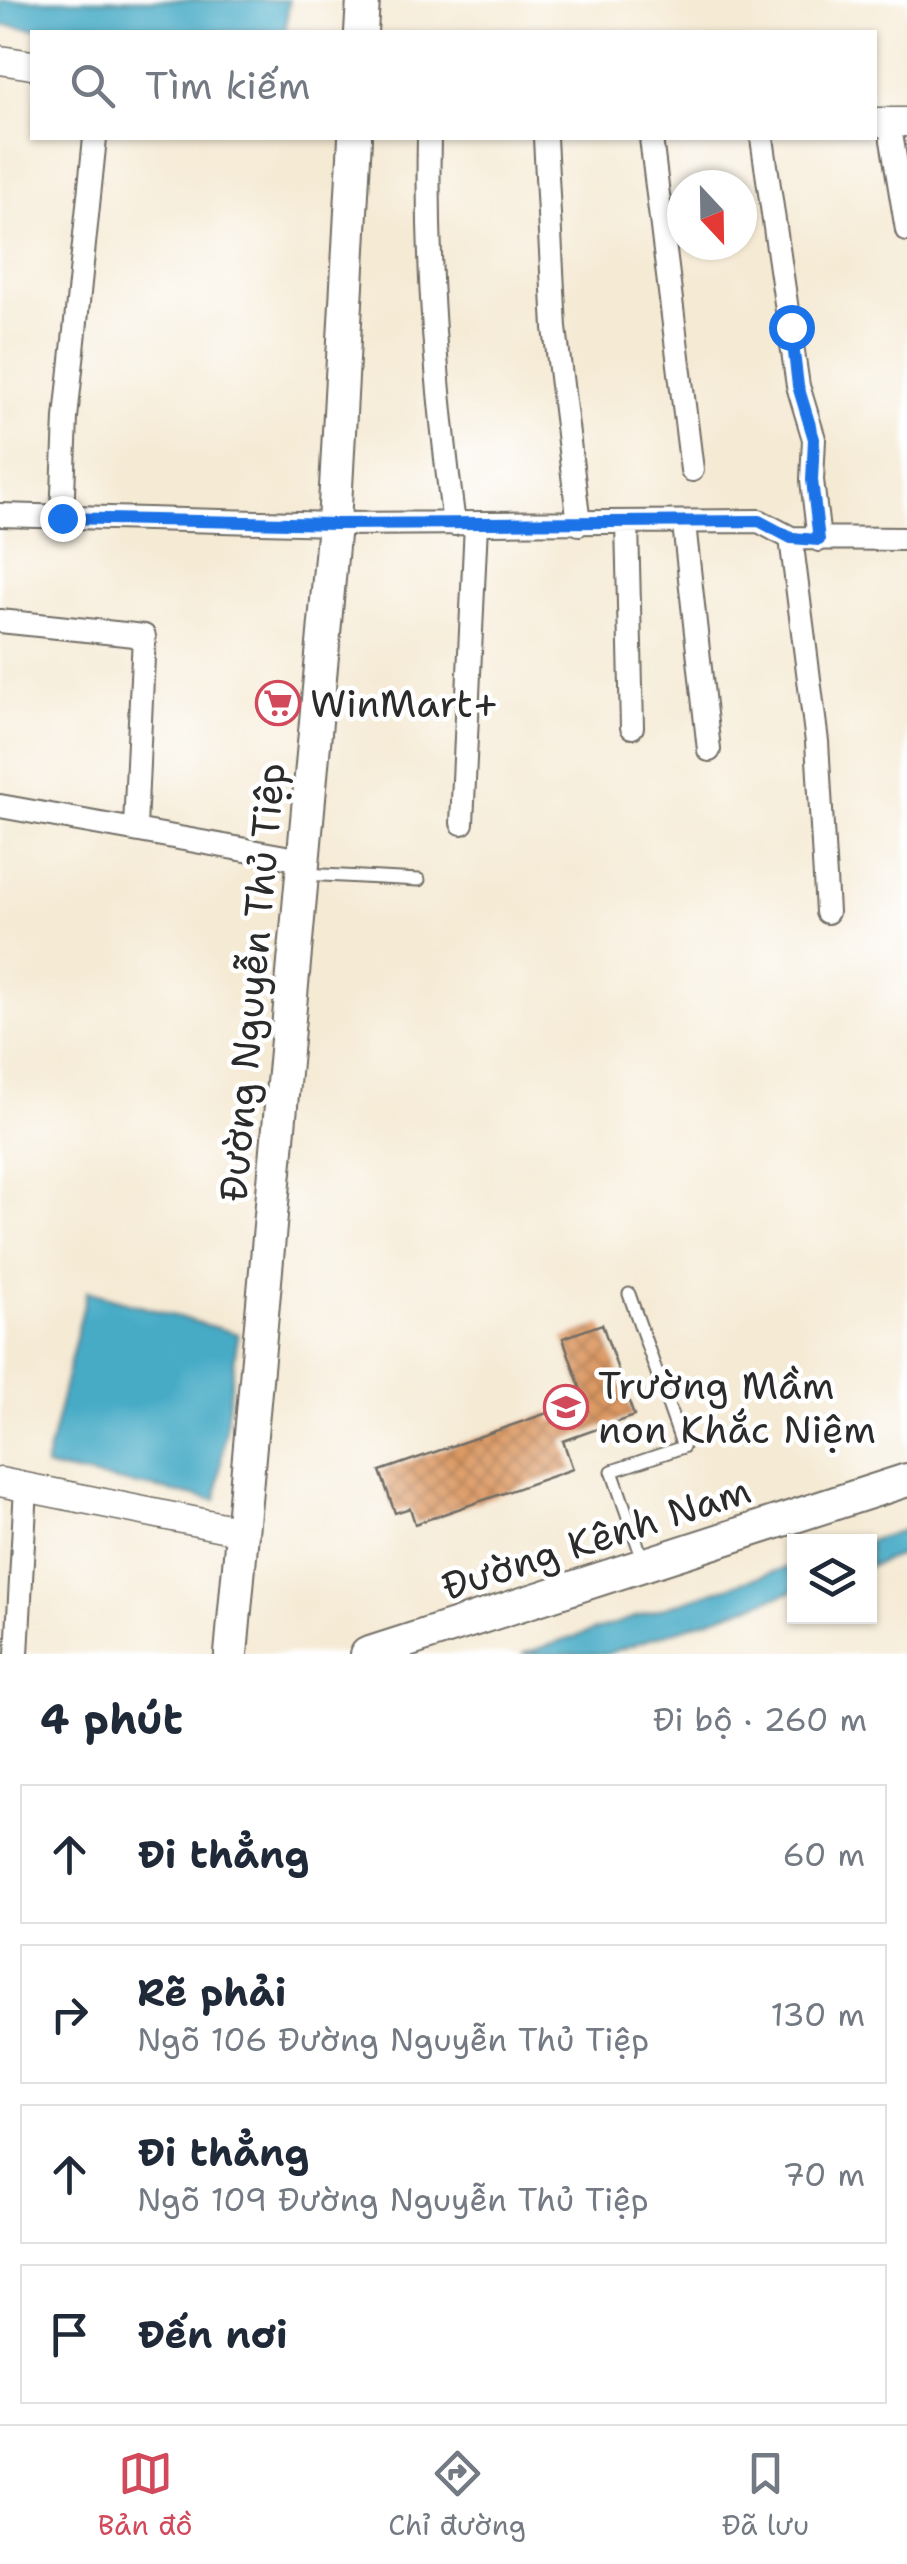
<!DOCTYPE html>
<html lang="vi">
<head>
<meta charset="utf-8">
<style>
  body { margin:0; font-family:"Shantell Sans",sans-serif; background:#f6f6f7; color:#1f2937 }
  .controls { position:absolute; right:30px; bottom:30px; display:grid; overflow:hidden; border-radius:0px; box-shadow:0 2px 8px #0004 }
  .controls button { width:90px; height:90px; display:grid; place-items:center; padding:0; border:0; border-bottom:2px solid #e0e1e3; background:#fff; color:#1f2937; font:50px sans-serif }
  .compass { position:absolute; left:667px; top:170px; width:90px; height:90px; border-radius:50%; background:#fff; box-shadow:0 2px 8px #0004; rotate:158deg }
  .stop { position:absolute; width:30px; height:30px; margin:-22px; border:8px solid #1a73e8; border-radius:50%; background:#fff }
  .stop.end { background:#1a73e8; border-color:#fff; box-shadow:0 2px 10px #0008 }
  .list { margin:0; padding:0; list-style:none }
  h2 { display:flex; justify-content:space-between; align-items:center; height:130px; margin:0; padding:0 40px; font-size:42px }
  h2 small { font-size:32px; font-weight:400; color:#747a83 }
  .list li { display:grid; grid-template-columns:65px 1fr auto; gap:30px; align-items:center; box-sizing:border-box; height:140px; margin:0 20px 20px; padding:0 20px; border:2px solid #e0e1e3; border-radius:0px }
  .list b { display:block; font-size:38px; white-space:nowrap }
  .list p { margin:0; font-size:32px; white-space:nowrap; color:#747a83 }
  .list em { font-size:32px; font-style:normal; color:#747a83 }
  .icon { flex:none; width:55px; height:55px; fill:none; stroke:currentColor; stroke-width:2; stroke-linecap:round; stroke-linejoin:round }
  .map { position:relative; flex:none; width:907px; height:1654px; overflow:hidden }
  .search { position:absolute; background:#fff; box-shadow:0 2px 8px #0004; left:30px; right:30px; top:30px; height:110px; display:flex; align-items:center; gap:25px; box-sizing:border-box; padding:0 35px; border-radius:0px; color:#747a83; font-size:38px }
  .sheet { height:770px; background:#fff }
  nav { display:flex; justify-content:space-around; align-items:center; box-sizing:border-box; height:140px; border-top:2px solid #e0e1e3; background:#fff; font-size:28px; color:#747a83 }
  nav a { display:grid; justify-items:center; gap:5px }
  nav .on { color:#d1495b }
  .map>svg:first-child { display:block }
</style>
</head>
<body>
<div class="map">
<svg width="907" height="1654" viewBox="0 0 907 1654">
  <defs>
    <pattern id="building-cross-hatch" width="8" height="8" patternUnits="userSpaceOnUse" patternTransform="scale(2.5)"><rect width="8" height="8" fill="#dc9963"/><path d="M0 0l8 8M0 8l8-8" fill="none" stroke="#b37d52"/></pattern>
  </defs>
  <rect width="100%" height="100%" fill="#fff"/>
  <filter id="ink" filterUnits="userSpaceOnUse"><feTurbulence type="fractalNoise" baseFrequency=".01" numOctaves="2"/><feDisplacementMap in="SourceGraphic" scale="20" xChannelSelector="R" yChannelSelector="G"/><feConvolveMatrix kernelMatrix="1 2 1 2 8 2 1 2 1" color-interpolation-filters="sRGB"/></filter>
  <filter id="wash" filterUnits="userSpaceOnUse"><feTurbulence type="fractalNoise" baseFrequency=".0048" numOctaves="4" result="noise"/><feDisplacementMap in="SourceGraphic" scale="40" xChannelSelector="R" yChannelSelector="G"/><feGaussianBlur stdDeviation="2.25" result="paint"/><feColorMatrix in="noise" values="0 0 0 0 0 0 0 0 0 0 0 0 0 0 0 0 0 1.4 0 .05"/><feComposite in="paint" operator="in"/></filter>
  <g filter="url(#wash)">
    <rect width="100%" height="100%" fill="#f5ead4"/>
    <path fill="#47abc6" stroke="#396b78" stroke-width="2.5" d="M0,0H289L285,32H65L0,25Z
      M87,1291L238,1334L216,1500L45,1467Z
      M907,1529V1553L870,1566L868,1541Z
      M794,1565V1591L606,1654H522Z"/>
    <g id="blocks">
      <path fill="url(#building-cross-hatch)" d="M602,1324L634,1416L563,1441L573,1469L415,1524L410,1508L395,1513L380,1471L550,1412L553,1422L588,1410L563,1338Z"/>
    </g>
  </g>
  <g filter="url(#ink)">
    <use href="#blocks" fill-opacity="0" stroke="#726e66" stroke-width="2.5"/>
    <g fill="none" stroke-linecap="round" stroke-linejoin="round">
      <defs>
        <path id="service" d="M304,874L419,880
          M629,1294L683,1447L612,1471L643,1560"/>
        <path id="minor" d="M889,122L907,230
          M429,138C426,268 437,394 454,524
          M545,138L555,328L579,524
          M651,138L692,470
          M762,138L798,386L814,439L812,480L819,540
          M0,515L334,524L759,521L791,538L907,539
          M62,518L66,418L95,138
          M627,524L632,727
          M684,524L709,750
          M791,538L817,742L827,912
          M0,621L144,636L135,827
          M0,806L302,860
          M462,823L476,524
          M17,1654L26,1487"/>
        <path id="tertiary" d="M0,60L32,65
          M874,122H907
          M0,1482L242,1531"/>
        <path id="secondary" d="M361,32L363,0
          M231,1654L334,524L355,138
          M367,1654L907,1480"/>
      </defs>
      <use href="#service" stroke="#726e66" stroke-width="15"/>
      <use href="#minor" stroke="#726e66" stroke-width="26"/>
      <use href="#tertiary" stroke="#726e66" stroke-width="31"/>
      <use href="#secondary" stroke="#726e66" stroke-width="36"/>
      <use href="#service" stroke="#fff" stroke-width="11"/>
      <use href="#minor" stroke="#fff" stroke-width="22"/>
      <use href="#tertiary" stroke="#fff" stroke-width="28"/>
      <use href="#secondary" stroke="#fff" stroke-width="32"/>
    </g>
  </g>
  <g fill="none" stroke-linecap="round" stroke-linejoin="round" filter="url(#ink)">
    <path stroke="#1a73e8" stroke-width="12" d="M62,518L334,524L759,521L791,538L819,540L812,480L814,439L798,386L791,327"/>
  </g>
  <defs>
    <symbol id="supermarket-ring" viewBox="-11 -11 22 22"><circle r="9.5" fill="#fff" stroke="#d1495b" stroke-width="1.5"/><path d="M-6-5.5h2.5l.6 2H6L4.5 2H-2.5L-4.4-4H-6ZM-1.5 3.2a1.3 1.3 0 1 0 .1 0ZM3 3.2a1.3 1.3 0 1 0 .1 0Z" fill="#d1495b"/></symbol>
    <symbol id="school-ring" viewBox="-11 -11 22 22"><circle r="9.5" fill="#fff" stroke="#d1495b" stroke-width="1.5"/><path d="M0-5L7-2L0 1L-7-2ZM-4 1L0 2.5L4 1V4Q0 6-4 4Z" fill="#d1495b"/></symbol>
  </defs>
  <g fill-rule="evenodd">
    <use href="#supermarket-ring" x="253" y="678" width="50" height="50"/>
    <use href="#school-ring" x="541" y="1382" width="50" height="50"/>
  </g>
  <g text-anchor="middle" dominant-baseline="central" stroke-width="9" stroke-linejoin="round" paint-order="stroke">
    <g font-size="38" fill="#2b2b2b" stroke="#fff" text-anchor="start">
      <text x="310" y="703">WinMart+</text>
      <text x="598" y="1385">Trường Mầm<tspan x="598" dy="44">non Khắc Niệm</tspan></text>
    </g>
    <g font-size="38" fill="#2b2b2b" stroke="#fff">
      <text transform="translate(252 982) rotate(-85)">Đường Nguyễn Thủ Tiệp</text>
      <text transform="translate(596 1538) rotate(-18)">Đường Kênh Nam</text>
    </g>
  </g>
</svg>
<div class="controls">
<button><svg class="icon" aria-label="layers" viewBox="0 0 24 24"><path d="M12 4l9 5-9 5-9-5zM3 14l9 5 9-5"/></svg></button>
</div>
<svg class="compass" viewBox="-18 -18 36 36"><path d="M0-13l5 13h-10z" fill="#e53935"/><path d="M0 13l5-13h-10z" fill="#747a83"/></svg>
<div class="stop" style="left:791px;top:327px"></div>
<div class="stop end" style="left:62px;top:518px"></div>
<div class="search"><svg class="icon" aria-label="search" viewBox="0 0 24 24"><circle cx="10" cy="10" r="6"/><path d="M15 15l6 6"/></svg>Tìm kiếm</div>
</div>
<section class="sheet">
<h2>4 phút<small>Đi bộ · 260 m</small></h2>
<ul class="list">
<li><svg class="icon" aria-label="ahead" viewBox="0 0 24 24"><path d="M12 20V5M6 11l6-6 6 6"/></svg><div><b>Đi thẳng</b></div><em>60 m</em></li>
<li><svg class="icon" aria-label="right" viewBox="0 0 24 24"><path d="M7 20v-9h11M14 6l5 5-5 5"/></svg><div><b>Rẽ phải</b><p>Ngõ 106 Đường Nguyễn Thủ Tiệp</p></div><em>130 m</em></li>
<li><svg class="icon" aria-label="ahead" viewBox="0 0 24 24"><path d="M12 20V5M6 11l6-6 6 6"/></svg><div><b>Đi thẳng</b><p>Ngõ 109 Đường Nguyễn Thủ Tiệp</p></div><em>70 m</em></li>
<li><svg class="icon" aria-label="arrive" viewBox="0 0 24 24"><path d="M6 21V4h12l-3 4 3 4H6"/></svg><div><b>Đến nơi</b></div></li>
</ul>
</section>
<nav>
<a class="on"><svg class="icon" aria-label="map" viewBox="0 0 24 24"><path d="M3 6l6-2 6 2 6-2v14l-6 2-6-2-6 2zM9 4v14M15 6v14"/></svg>Bản đồ</a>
<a><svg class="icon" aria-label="directions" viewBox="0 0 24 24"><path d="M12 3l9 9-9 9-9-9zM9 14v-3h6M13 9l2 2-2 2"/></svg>Chỉ đường</a>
<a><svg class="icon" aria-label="saved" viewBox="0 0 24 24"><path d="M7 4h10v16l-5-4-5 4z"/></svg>Đã lưu</a>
</nav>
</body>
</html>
